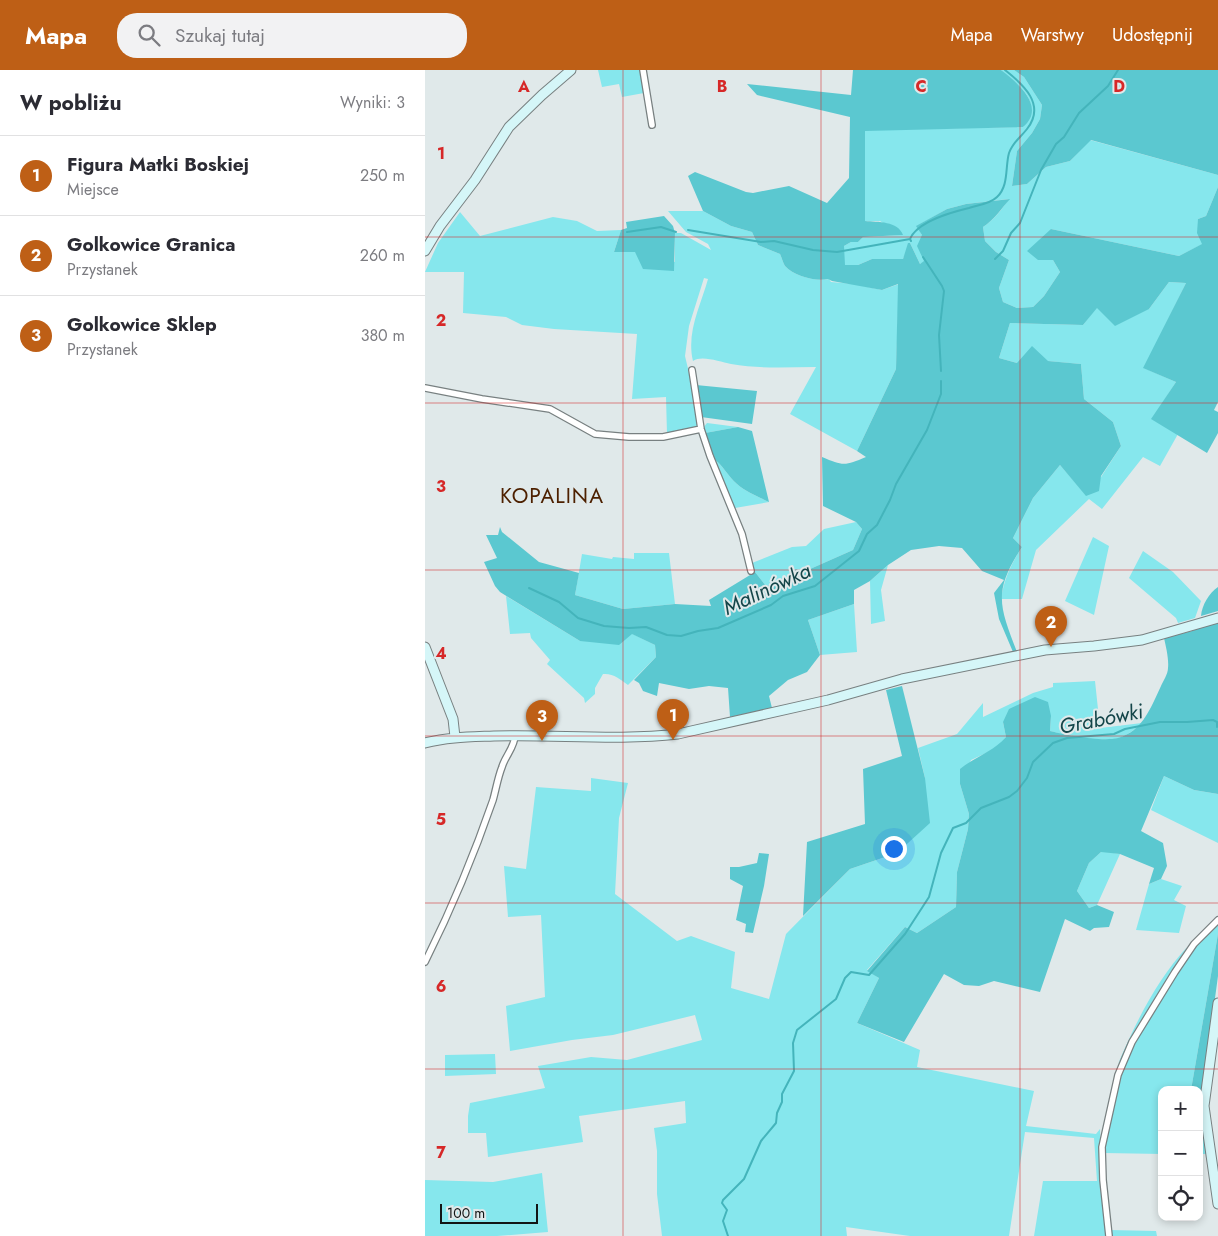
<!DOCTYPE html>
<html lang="pl">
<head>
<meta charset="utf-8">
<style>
  body { margin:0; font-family:Jost,sans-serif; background:#f2f2f3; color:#2b2b33 }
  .controls { position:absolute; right:15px; bottom:15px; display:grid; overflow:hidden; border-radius:10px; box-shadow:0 2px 8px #0003 }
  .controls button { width:45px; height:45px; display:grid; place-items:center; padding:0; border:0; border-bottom:1px solid #e1e1e2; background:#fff; color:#2b2b33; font:25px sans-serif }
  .scale { position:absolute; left:15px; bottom:12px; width:98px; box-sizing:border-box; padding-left:5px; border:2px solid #121515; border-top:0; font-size:14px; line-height:18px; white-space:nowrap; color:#121515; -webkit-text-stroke:4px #e0e9ea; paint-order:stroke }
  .you { position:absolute; left:468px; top:778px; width:18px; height:18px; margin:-12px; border:4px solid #fff; border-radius:50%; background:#1a73e8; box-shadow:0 0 0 8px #1a73e833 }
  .badge { display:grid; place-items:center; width:32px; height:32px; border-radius:50%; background:#be5f16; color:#fff; font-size:16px; font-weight:700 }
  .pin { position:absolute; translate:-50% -41px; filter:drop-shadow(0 1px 2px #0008) }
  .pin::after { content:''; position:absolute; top:26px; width:18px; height:15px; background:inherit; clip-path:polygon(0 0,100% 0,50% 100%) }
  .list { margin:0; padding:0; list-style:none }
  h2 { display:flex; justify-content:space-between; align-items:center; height:65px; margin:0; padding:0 20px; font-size:21px }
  h2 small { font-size:16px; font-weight:400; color:#7c7c81 }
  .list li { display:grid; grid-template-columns:32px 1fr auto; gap:15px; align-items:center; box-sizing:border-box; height:80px; padding:0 20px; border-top:1px solid #e1e1e2 }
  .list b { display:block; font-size:19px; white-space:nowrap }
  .list p { margin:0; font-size:16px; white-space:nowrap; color:#7c7c81 }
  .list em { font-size:16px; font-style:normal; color:#7c7c81 }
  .icon { flex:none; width:28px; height:28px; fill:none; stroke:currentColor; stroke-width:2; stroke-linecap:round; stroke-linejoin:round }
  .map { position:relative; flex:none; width:793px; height:1166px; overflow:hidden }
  header { display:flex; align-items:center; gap:30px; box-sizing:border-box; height:70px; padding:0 25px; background:#be5f16; color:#fff }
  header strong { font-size:24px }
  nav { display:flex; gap:28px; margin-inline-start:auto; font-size:18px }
  .search { width:350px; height:45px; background:#f2f2f3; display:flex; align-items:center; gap:12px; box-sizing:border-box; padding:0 18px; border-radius:20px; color:#7c7c81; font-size:19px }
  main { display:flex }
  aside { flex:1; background:#fff }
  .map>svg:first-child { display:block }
</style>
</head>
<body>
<header>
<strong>Mapa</strong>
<div class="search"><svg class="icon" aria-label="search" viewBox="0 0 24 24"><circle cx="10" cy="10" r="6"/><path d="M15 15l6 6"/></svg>Szukaj tutaj</div>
<nav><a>Mapa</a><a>Warstwy</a><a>Udostępnij</a></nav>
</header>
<main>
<aside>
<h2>W pobliżu<small>Wyniki: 3</small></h2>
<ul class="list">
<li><span class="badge">1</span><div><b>Figura Matki Boskiej</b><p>Miejsce</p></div><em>250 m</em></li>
<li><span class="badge">2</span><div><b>Golkowice Granica</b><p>Przystanek</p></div><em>260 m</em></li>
<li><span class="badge">3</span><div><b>Golkowice Sklep</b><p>Przystanek</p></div><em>380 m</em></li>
</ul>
</aside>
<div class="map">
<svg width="793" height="1166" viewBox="0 0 793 1166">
  <rect width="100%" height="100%" fill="#e0e9ea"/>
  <path fill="#86e7ed" d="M173,0H216L219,23L197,27L194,14L177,17Z
    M576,0H589L599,7L617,35L615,49L607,63L592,81L587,116L602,114L621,97L645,91L665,70L793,105V117L781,146L773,149L778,174L754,186L626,159L628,190L635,202L619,226L608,237L592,238L578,232L574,218L584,190L571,182L560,171L558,157C569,150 577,139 584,129L541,134L522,139L492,156L497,165L499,192L495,194L485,173L478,189H447L433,195H419V176L426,172H433L438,167L477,165L455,151H440V60L598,57C619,31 594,16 576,0Z
    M243,141H278L306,156L327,162L333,175L355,184C357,188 358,193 360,196C369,206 391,212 404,209L406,212L429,214L457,220L474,214L471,299L432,381L365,344L391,297C362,297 334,299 306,294C295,292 277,285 268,291C261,262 276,235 283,209L279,208L264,256L260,286L265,307L273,358L242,364L241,327L207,329L212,264L129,259L97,255L81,247L38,243L39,202H0L13,173L35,142L55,166L128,147L152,151L172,161L196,160L189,182H210L250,192V163H256L286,180L283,174L261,162Z
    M744,212L761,213L719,298L751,312L727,349L753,364L735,396L718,387L677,439L664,429L611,480L597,529H576C579,509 586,494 597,477L588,468L608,428L635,395L661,425L676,407L696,376L688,352L659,329L656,294L622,291L592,293L574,288L585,253L658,255L671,238L724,239Z
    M282,353L313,357L280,363L278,358Z
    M287,388C298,394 303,407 312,414C321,422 334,427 344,432L310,438Z
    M431,452L437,459L428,480L367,507L341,516L330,502L327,493L367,477L381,476L399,459Z
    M668,467L684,476L669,545L640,531Z
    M718,481L748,502L776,531L770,548L753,553L751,548L704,508Z
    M209,483H244L250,534L198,539L150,525L157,484L187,489L188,487L209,489Z
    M463,495L456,520L460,551L446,554L445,511Z
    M81,526L155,571L206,563L230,575L231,587L203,615C195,609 188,603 178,604L170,618V624L160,633L159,628L122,594L125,590L106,568L105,563L85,564Z
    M429,534L432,582L395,585L383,550Z
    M670,611L675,658L717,653C710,659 703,665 694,668C678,673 640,665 625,661L626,646L578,652L581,667L572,678L546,690L535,714L544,744L543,759L532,802L531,837L492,863L480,857L442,900L454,908L432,953L495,980L492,997L609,1021L601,1056L671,1064L675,1059L677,1111L682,1166H609L618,1111H672L669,1068L600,1062L584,1166H485L421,1157L422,1166H237L232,1124V1081L229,1058L261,1053L260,1031L154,1046L158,1072L63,1087L61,1063H43V1046L45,1033L120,1018L113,996L166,987L202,990L277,970L270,945L188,965L147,970L85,981L81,936L120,927L116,845L83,847L79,796L101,799L111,717L166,721V708L203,713L194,748L190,824L252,871L266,866L310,882L306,918L344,929L361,864L425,799L472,783L500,708L493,678L532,664L558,633V647L608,623L628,617V613Z
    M739,706L769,720L793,724V773L726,740Z
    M677,781L695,784L672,835L664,838L652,821L664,793Z
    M736,809L757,816L749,830L761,836L754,863L711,860L724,814Z
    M793,853V864L766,1020H737V1084L679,1083L692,1017L702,990L722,949L770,875Z
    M762,877L723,941L693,994C711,952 731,911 762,877Z
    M70,984L71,1004L20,1006V985Z
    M774,1045L776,1046L782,1084H774Z
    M117,1103L123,1162L72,1166H0V1110L68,1112Z
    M684,1160L731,1161L732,1166H685Z"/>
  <path fill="#5bc8d0" d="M428,0H576C592,12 622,37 598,57L440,61V151C453,152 473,151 478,165L438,167L433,172H426L419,176L420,195H433L447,189H478L483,173H485L495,194L499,191L492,176L497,165L491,156L522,139L541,134L585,129C576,139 569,150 558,157L560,171L571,182L584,190L574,218L578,232L592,238L608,237L619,226L635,202L628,190H613L602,181L626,159L754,186L777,174L772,163L773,149L781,146L793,117V332L789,340L793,342V363L782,383L726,349L751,312L718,298L761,213L744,212L724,239L690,256L672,238L658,255L585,253L574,288L592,293L607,276L623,291L656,294L659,329L688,352L696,376L676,406L674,421L661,426L635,395L608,428L588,468L597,477C568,522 574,535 592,582H588L574,549L569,523L579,510L557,501L537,478L514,476L486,480L463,495L445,511L429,520V534L383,550L395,585L382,602L363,610L344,626L347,638L305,647L303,618L284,616L264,619L234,613L232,626L218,621L214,613L209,610L231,587L230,575L207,564L194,575L155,571L75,522L70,516L59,492L72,488L61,465H73L75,457L77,462L114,492L154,503L150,525L198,539L250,534L286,536L284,530L330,502L341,516L367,507L428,480L437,459L431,452L398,436L397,387C418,396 420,396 441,387L432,381L471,299L473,214L457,220L407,211L403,209C391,212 369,206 360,196C358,193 357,188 355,184L333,175L327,162L306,156L278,141L263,106L270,102L321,122L328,123L364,116L402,133L424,108L425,47L332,25L322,14L426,25Z
    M589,0H793V105L666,70L645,91L621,97L602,114L587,116L592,81L607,63L615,49L617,35L599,7Z
    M239,146L248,156L250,163L249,201L218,199L210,182H189L196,160L202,158L201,152Z
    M271,315L332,321L327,354L276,347Z
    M313,357L327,361L344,432C334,427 321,422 312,414C303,407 298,394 287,388L280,363Z
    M793,517V541L776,546C777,535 784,523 793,517Z
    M793,550V724L769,720L739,706L716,761L738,773L742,796L736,809L724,814L729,798L695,784L676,782L664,793L652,821L664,838L672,835L689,842L684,857L669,858L665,861L640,849L615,922L569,911L554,916L539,915L519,904L479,972L432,953L454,908L442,901L480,857L492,863L531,837L532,802L543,759L544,744L535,714V699C551,686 568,682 581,667L578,652L584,639L610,627L623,632L626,646L625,661C641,665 677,672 693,668C718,661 726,637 736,616C738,611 743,604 743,598C744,589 741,577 739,568L767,561Z
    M477,616L500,708L505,753L472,783L425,799L378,846L382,772L440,754L438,699L477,686L461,620Z
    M334,783L344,784L339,816L328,863L320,862L321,854L311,850L318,816L305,809V797H314L332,793Z
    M793,864V906L777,1024L776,1046L774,1045V1020H766Z"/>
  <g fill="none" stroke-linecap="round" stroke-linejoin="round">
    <path stroke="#44b4bb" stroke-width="2" d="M263,160L336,172L349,171L388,180L412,182L485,169
      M202,162L236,157L251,162
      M486,171L485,169C492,152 527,142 544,138C553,135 565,134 572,127C584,116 580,97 584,83C588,72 595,68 602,59C621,35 599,15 580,0
      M498,187L517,216L519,221L514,265L516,301
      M570,189L578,181L586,163L595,153L616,100L631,74L639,67L654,43L683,16L693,0
      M104,518L134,532L153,548L179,556L204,558L221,557L242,565L256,566L273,561L293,558L346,535L358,526L390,516L434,481L442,464L452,455L465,430L471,414L502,360L516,324V311
      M303,1166L298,1151L302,1140L297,1133L298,1130L319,1109L336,1071L351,1053L352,1043L357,1032V1024L369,1001L368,973L372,960L411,929L420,908L426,902L444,905L480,864L504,827L516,783L528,758L541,753L556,738L584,727L592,721L602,708L608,692L628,673L642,668L689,664L700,659L735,652H762L788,650L792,652V657"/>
    <defs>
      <path id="street" d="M218,0L227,55
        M267,300L276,359L285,386L317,464L326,501
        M0,318L57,329L125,339L170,364L204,367H238L276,359
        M0,892C26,840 49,785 68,730C71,719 73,707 77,697C80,686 90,677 90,665
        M684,1166L678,1110L677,1077L693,1005L707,972L750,902L769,874L793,850"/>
      <path id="secondary" d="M0,181L15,156L50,110L84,57L117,25L146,0
        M0,577L28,649L30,667
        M0,673C23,667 45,667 69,666C130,664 192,671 253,664L403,630L477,609L620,580L669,576L717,570L793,548
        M793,933L779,1036L793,1134"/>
    </defs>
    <use href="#street" stroke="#788081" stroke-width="8"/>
    <use href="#secondary" stroke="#788081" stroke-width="11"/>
    <use href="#street" stroke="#fff" stroke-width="5.5"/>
    <use href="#secondary" stroke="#d5f6f8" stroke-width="9"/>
  </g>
  <path fill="none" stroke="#d62828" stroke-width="1" stroke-opacity="0.55" d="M198,0V1166M396,0V1166M595,0V1166M0,167H793M0,333H793M0,500H793M0,666H793M0,833H793M0,999H793"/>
  <g text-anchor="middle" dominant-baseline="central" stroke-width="4" stroke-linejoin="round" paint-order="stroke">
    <g font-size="21" letter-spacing="1" fill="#4d2000" stroke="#e0e9ea">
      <text x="127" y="426">KOPALINA</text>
    </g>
    <g font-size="21" font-style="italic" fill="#144549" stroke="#e0e9ea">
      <text transform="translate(342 519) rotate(-25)">Malinówka</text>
      <text transform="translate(676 649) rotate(-11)">Grabówki</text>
    </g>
  </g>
  <g font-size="16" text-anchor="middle" font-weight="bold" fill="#d62828" stroke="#e0e9ea" stroke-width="4" stroke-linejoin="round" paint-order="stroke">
    <text x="99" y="22">A</text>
    <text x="297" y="22">B</text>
    <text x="496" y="22">C</text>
    <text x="694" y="22">D</text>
    <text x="16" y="89">1</text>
    <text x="16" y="256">2</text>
    <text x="16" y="422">3</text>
    <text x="16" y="589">4</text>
    <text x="16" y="755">5</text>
    <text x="16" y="922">6</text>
    <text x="16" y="1088">7</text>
  </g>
</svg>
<div class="controls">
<button>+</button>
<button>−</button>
<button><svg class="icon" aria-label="locate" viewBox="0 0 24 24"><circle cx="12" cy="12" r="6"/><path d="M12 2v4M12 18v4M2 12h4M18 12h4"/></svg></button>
</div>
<div class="scale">100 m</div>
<div class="you"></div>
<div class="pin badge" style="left:248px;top:670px">1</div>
<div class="pin badge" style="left:626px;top:577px">2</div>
<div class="pin badge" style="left:117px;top:671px">3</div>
</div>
</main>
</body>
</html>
